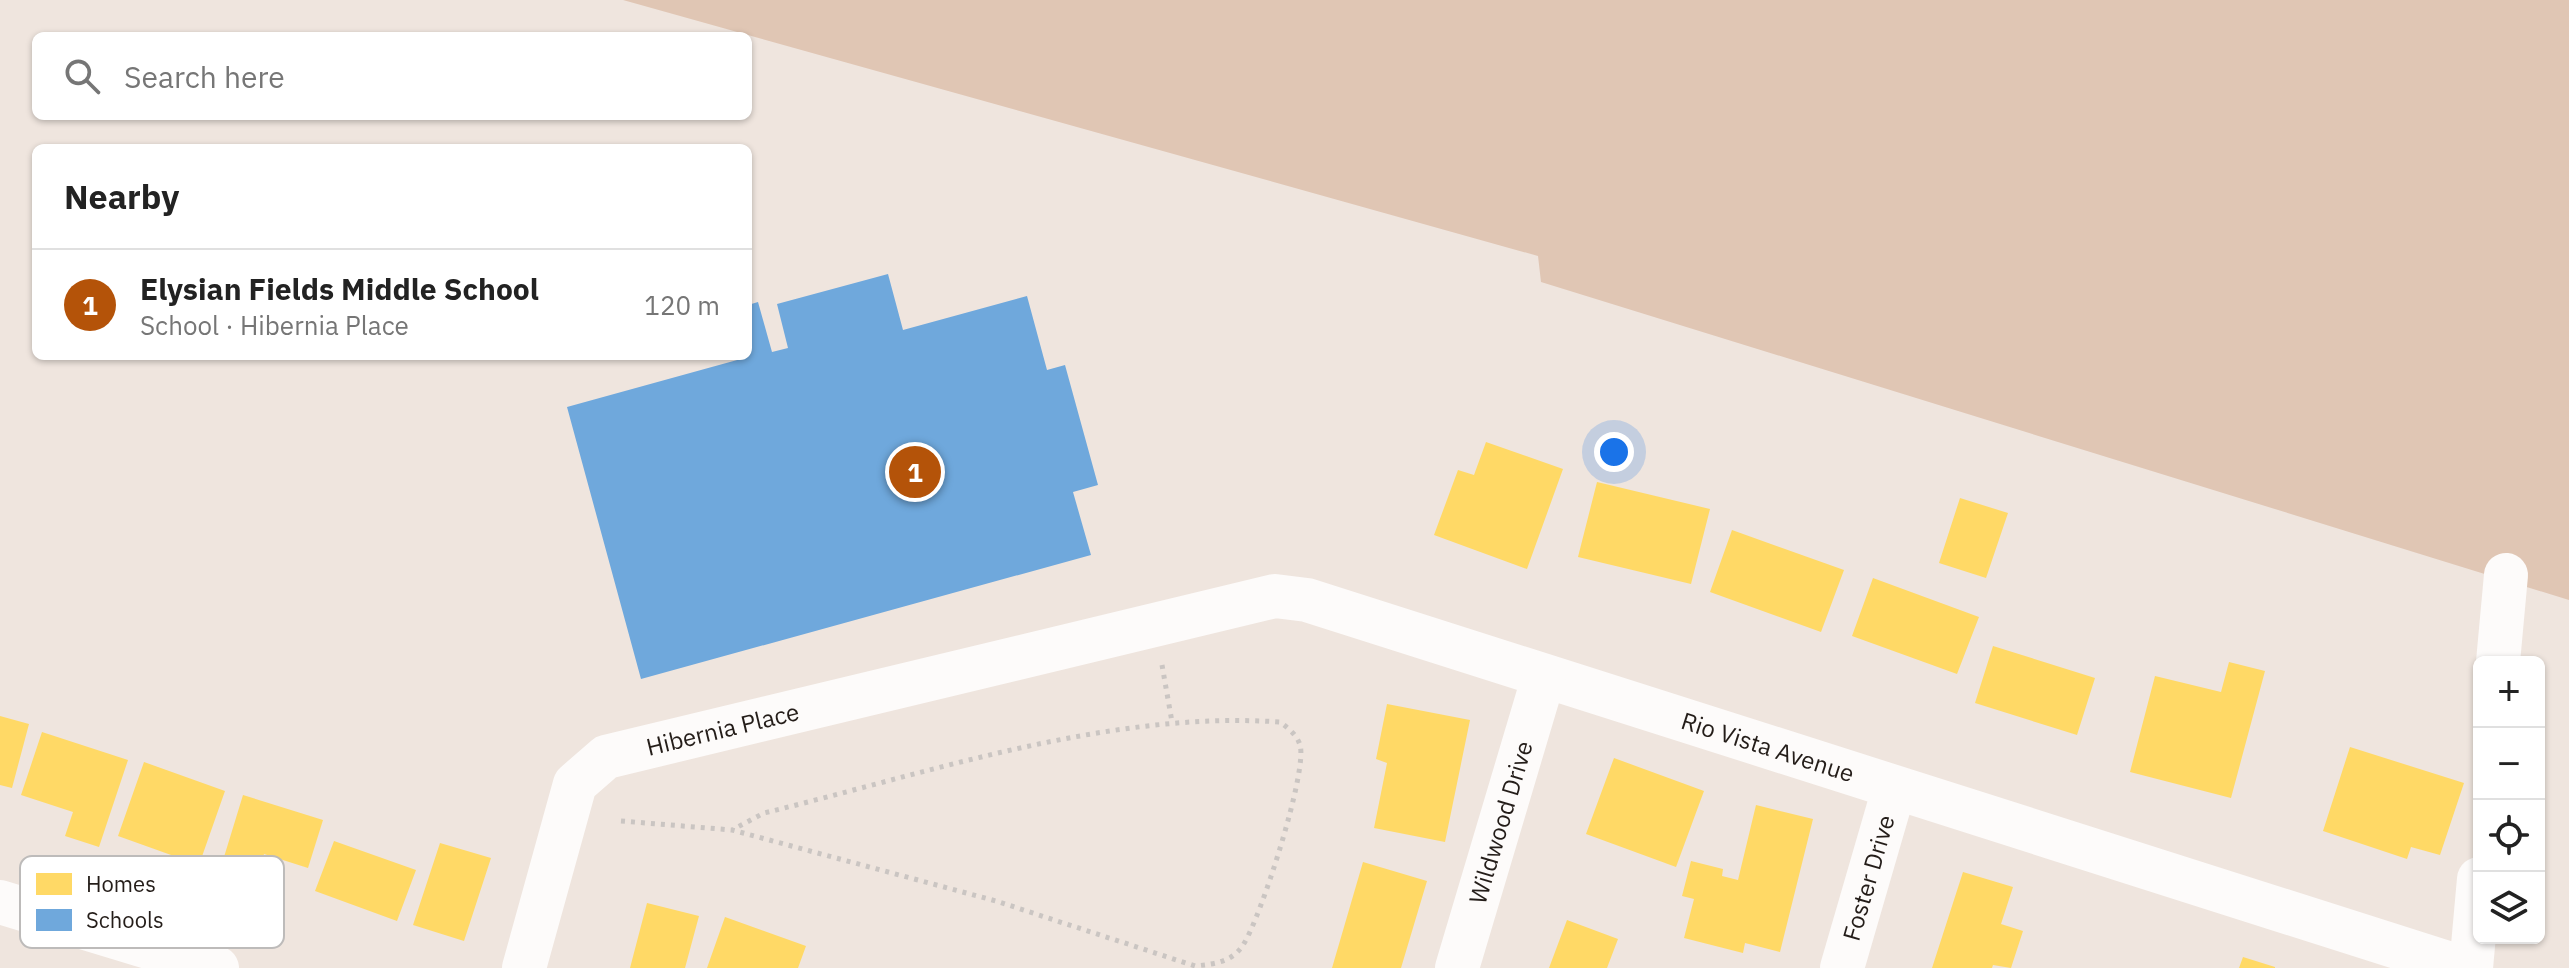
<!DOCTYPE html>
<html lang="en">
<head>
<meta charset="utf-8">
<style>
  body { margin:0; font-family:"IBM Plex Sans",sans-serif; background:#f6f6f6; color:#222 }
  .controls { position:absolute; right:24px; bottom:24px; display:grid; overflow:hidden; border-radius:12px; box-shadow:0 2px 6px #0004 }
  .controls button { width:72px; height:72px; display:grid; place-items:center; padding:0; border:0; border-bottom:2px solid #e0e0e0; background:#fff; color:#222; font:40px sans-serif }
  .you { position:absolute; left:1614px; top:452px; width:28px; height:28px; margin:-20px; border:6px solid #fff; border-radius:50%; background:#1a73e8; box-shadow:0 0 0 12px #1a73e833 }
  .badge { display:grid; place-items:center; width:52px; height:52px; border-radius:50%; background:#b45309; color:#fff; font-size:26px; font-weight:700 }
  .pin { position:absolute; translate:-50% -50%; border:4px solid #fff; box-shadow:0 2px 8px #0006 }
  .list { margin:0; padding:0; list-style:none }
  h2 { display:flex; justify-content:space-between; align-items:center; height:104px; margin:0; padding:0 32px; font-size:34px }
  h2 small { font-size:26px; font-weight:400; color:#767676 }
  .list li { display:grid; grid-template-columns:52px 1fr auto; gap:24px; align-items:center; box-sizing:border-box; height:112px; padding:0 32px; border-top:2px solid #e0e0e0 }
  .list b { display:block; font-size:30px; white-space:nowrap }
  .list p { margin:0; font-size:26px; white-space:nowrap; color:#767676 }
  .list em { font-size:26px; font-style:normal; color:#767676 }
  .icon { flex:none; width:44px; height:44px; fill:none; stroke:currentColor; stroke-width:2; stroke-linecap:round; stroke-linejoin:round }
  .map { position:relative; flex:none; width:2569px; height:968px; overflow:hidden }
  .search { position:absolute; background:#fff; box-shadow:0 2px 6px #0004; left:32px; top:32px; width:720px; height:88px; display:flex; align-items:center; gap:20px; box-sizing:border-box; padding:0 28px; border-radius:12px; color:#767676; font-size:30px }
  .panel { position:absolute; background:#fff; box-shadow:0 2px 6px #0004; left:32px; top:144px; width:720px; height:216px; border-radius:12px }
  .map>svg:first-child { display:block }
</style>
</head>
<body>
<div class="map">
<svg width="2569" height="968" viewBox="0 0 2569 968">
  <rect width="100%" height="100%" fill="#efe5de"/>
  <path fill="#e0c6b4" d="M623,0H2569V600L1541,282L1538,256Z"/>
  <path fill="#ffd966" d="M1486,442L1563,469L1527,569L1434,535L1458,470L1474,475Z
    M1597,482L1710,509L1691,584L1578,557Z
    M1960,498L2008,513L1986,578L1939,563Z
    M1732,530L1844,570L1821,632L1710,592Z
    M1873,578L1979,617L1957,674L1852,636Z
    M1993,646L2095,678L2077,735L1975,703Z
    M2229,662L2265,671L2231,798L2130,772L2155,676L2221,692Z
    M1387,704L1470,720L1445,842L1374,828L1387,763L1376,759Z
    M0,716L29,724L12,788L0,785Z
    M42,732L128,760L99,847L65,836L73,812L21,795Z
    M2350,747L2464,783L2440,855L2411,847L2407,859L2323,831Z
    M1614,758L1704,791L1676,867L1586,834Z
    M144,762L225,791L199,865L118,836Z
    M243,795L323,820L308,868L264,854L260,868L224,857Z
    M1756,805L1813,819L1780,952L1745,943L1743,953L1684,938L1694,899L1682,896L1691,861L1723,869L1722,876L1738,880Z
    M334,841L416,870L397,921L315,891Z
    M440,843L491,858L464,941L413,925Z
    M1363,862L1427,881L1401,968H1332Z
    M1963,872L2013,887L2001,924L2023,931L2011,968L1993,965L1992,968H1932Z
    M647,903L699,916L685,968H630Z
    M725,917L806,946L798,968H707Z
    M1567,920L1618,939L1607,968H1549Z
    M2243,957L2275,967V968H2239Z"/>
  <path fill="#6fa8dc" d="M888,274L903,330L1027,296L1047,370L1065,365L1098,485L1073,492L1091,555L641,679L567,407L748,357V305L758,302L772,352L788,348L777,304Z"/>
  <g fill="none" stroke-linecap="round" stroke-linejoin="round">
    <path stroke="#cac5c2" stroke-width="5" stroke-dasharray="4 6" stroke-linecap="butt" d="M1162,665L1172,722
      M621,821L732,830L996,901L1195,966C1215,964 1232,962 1243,945C1260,920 1308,771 1300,745C1297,735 1288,728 1280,722C1110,710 929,773 764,813L732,830"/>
    <g stroke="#fdfbfa" stroke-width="44">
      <path d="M2498,662L2506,575"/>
      <path d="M0,902L217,968"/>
      <path id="s1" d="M524,968L575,784L606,757L1275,596L1307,600L2463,968"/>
      <path id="s2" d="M1457,968L1544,676"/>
      <path id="s3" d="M1842,968L1894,789"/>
      <path d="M2471,968L2479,879"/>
    </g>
  </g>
  <g text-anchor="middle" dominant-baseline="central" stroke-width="8" stroke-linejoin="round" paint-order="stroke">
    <g font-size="24" fill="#241d19" stroke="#fff">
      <text stroke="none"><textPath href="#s1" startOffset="352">Hibernia Place</textPath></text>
      <text stroke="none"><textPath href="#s1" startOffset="1436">Rio Vista Avenue</textPath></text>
      <text stroke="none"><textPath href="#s2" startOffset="152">Wildwood Drive</textPath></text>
      <text stroke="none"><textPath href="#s3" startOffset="94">Foster Drive</textPath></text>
    </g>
  </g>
  <rect x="20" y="856" width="264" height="92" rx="12" fill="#fff" stroke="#bdbbba" stroke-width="2"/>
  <rect x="36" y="873" width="36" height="22" fill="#ffd966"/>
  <rect x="36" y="909" width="36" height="22" fill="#6fa8dc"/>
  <g font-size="22" fill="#241d19">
    <text x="86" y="892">Homes</text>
    <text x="86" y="928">Schools</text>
  </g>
</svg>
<div class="controls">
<button>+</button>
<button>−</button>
<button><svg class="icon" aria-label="locate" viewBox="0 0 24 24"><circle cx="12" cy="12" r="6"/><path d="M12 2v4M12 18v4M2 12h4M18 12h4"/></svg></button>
<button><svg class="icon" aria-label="layers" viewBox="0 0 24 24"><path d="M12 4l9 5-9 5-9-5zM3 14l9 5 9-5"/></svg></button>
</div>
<div class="you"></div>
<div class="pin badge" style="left:915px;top:472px">1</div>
<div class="search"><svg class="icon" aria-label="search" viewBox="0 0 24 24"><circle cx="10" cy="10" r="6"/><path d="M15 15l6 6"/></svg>Search here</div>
<section class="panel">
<h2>Nearby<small></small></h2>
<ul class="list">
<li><span class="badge">1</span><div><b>Elysian Fields Middle School</b><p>School · Hibernia Place</p></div><em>120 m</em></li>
</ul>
</section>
</div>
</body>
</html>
